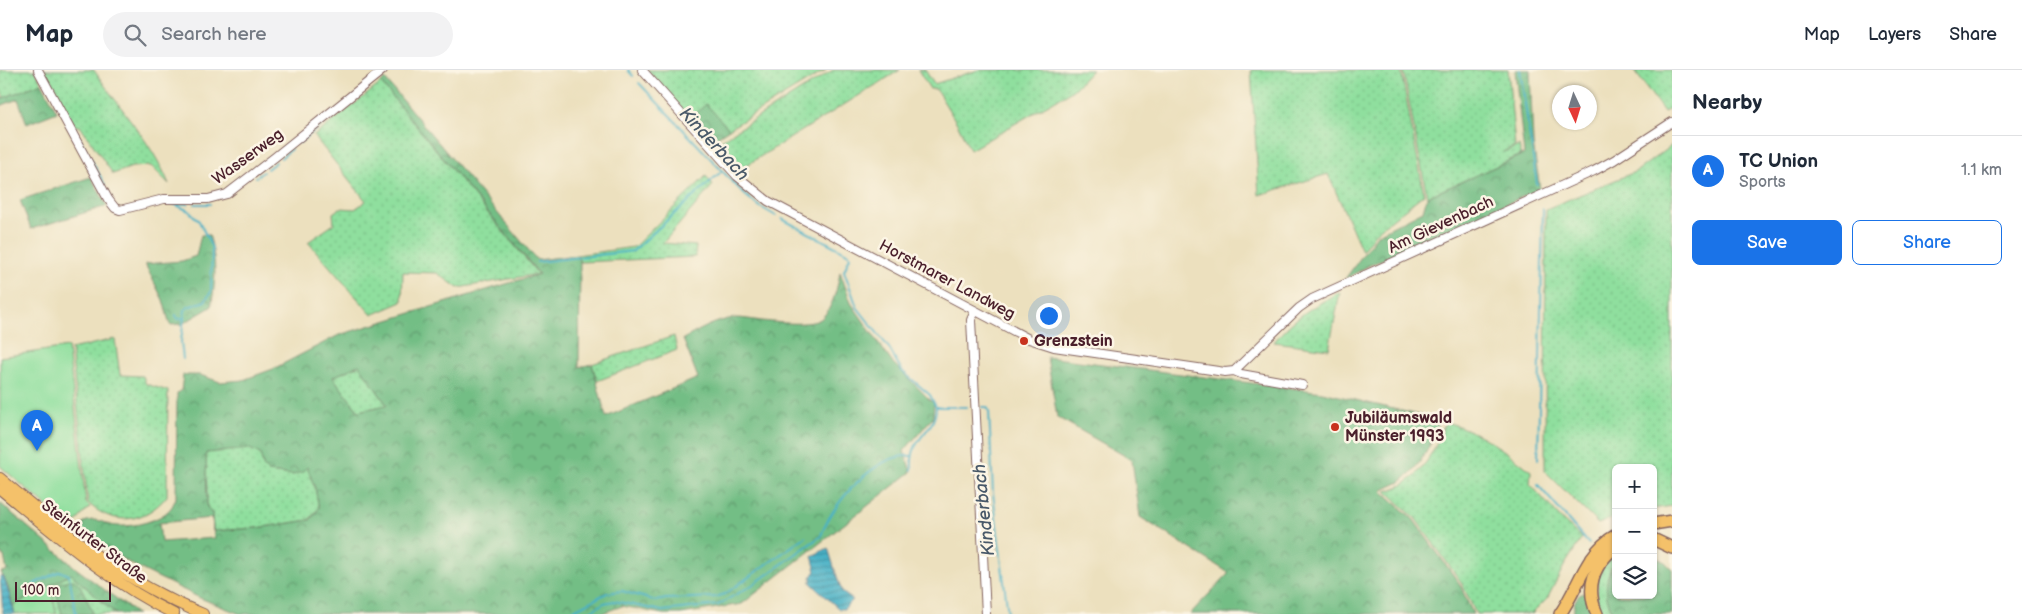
<!DOCTYPE html>
<html lang="en">
<head>
<meta charset="utf-8">
<style>
  body { margin:0; font-family:"Balsamiq Sans",sans-serif; background:#f2f2f3; color:#1f2937 }
  .controls { position:absolute; right:15px; bottom:15px; display:grid; overflow:hidden; border-radius:8px; box-shadow:0 1px 4px #0004 }
  .controls button { width:45px; height:45px; display:grid; place-items:center; padding:0; border:0; border-bottom:1px solid #e0e1e3; background:#fff; color:#1f2937; font:25px sans-serif }
  .compass { position:absolute; left:1552px; top:15px; width:45px; height:45px; border-radius:50%; background:#fff; box-shadow:0 1px 4px #0004; rotate:176deg }
  .scale { position:absolute; left:15px; bottom:12px; width:96px; box-sizing:border-box; padding-left:5px; border:2px solid #4a1f2b; border-top:0; font-size:14px; line-height:18px; white-space:nowrap; color:#4a1f2b; -webkit-text-stroke:4px #fcf5e5; paint-order:stroke }
  .you { position:absolute; left:1048px; top:245px; width:18px; height:18px; margin:-12px; border:4px solid #fff; border-radius:50%; background:#1a73e8; box-shadow:0 0 0 8px #1a73e833 }
  .badge { display:grid; place-items:center; width:32px; height:32px; border-radius:50%; background:#1a73e8; color:#fff; font-size:16px; font-weight:700 }
  .pin { position:absolute; translate:-50% -41px; filter:drop-shadow(0 1px 2px #0008) }
  .pin::after { content:''; position:absolute; top:26px; width:18px; height:15px; background:inherit; clip-path:polygon(0 0,100% 0,50% 100%) }
  .list { margin:0; padding:0; list-style:none }
  h2 { display:flex; justify-content:space-between; align-items:center; height:65px; margin:0; padding:0 20px; font-size:21px }
  h2 small { font-size:16px; font-weight:400; color:#747a83 }
  .list li { display:grid; grid-template-columns:32px 1fr auto; gap:15px; align-items:center; box-sizing:border-box; height:70px; padding:0 20px; border-top:1px solid #e0e1e3 }
  .list b { display:block; font-size:19px; white-space:nowrap }
  .list p { margin:0; font-size:16px; white-space:nowrap; color:#747a83 }
  .list em { font-size:16px; font-style:normal; color:#747a83 }
  .actions { display:flex; gap:10px; padding:15px 20px }
  .actions a { flex:1; padding:11px 0; border:1px solid #1a73e8; border-radius:8px; text-align:center; font-size:18px; color:#1a73e8 }
  .actions .main { background:#1a73e8; color:#fff }
  .icon { flex:none; width:28px; height:28px; fill:none; stroke:currentColor; stroke-width:2; stroke-linecap:round; stroke-linejoin:round }
  .map { position:relative; flex:none; width:1672px; height:544px; overflow:hidden }
  header { display:flex; align-items:center; gap:30px; box-sizing:border-box; height:70px; padding:0 25px; background:#fff; border-bottom:1px solid #e0e1e3 }
  header strong { font-size:24px }
  nav { display:flex; gap:28px; margin-inline-start:auto; font-size:18px }
  .search { width:350px; height:45px; background:#f2f2f3; display:flex; align-items:center; gap:12px; box-sizing:border-box; padding:0 18px; border-radius:28px; color:#747a83; font-size:19px }
  main { display:flex }
  aside { flex:1; background:#fff }
  .map>svg:first-child { display:block }
</style>
</head>
<body>
<header>
<strong>Map</strong>
<div class="search"><svg class="icon" aria-label="search" viewBox="0 0 24 24"><circle cx="10" cy="10" r="6"/><path d="M15 15l6 6"/></svg>Search here</div>
<nav><a>Map</a><a>Layers</a><a>Share</a></nav>
</header>
<main>
<div class="map">
<svg width="1672" height="544" viewBox="0 0 1672 544">
  <defs>
    <pattern id="grass-dots" width="8" height="8" patternUnits="userSpaceOnUse" patternTransform="scale(1.25)"><rect width="8" height="8" fill="#8fdf9e"/><path d="M2 2h.1M6 6h.1" fill="none" stroke="#7dbf88" stroke-width="1.8" stroke-linecap="round"/></pattern>
    <pattern id="forest-crowns" width="20" height="18" patternUnits="userSpaceOnUse" patternTransform="scale(1.25)"><rect width="20" height="18" fill="#73be85"/><path d="M2 6a3 3 0 1 1 6 0M12 15a3 3 0 1 1 6 0" fill="none" stroke="#609a6d"/></pattern>
    <pattern id="water-rules" width="6" height="5" patternUnits="userSpaceOnUse" patternTransform="scale(1.25)"><rect width="6" height="5" fill="#47b1c6"/><path d="M0 2.5h6" fill="none" stroke="#3d8fa1"/></pattern>
  </defs>
  <rect width="100%" height="100%" fill="#fcf5e5"/>
  <filter id="ink" filterUnits="userSpaceOnUse"><feTurbulence type="fractalNoise" baseFrequency=".02" numOctaves="2"/><feDisplacementMap in="SourceGraphic" scale="10" xChannelSelector="R" yChannelSelector="G"/><feConvolveMatrix kernelMatrix="1 2 1 2 8 2 1 2 1" color-interpolation-filters="sRGB"/></filter>
  <filter id="wash" filterUnits="userSpaceOnUse"><feTurbulence type="fractalNoise" baseFrequency=".0096" numOctaves="4" result="noise"/><feDisplacementMap in="SourceGraphic" scale="20" xChannelSelector="R" yChannelSelector="G"/><feGaussianBlur stdDeviation="1.12" result="paint"/><feColorMatrix in="noise" values="0 0 0 0 0 0 0 0 0 0 0 0 0 0 0 0 0 1.4 0 .05"/><feComposite in="paint" operator="in"/></filter>
  <g filter="url(#wash)">
    <rect width="100%" height="100%" fill="#ece0be"/>
    <path fill="url(#grass-dots)" stroke="#6c7f64" d="M0,0H35L42,13L4,28L0,18Z
      M44,0H94C119,38 152,72 169,114L151,96L132,97L113,104L80,56H75Z
      M647,0H826L729,59L706,35L690,49Z
      M833,0H900L742,98L715,74Z
      M918,0H925L934,14L978,0H1092L1073,20L970,80L958,55L936,19H930Z
      M1251,0H1401L1424,124L1377,161L1362,181L1328,104L1259,125Z
      M1403,0H1508L1515,76L1503,82L1519,76L1521,85L1427,127Z
      M1634,0H1672V38L1664,42Z
      M381,13L538,204L458,218L437,203L403,202L402,232L372,245L308,172L334,154L333,143L340,138L355,139L366,131L314,66Z
      M1672,75V436L1653,439V398H1616V447L1598,454L1545,401L1546,139L1637,101Z
      M706,106L713,115L663,173L696,176L695,187L580,192L577,185L634,177Z
      M1340,222L1329,279L1274,272C1294,247 1312,237 1340,222Z
      M674,266L677,280L597,311L592,294Z
      M115,269L120,305L143,306L146,314L168,321L167,426C145,453 114,457 88,433L71,279Z
      M359,295L387,335L358,341L333,307Z
      M1445,352C1477,360 1505,380 1531,401L1530,414L1564,452L1582,468L1564,496L1547,529L1532,544H1476L1461,512L1415,448L1386,421C1419,414 1435,382 1445,352Z
      M250,378L260,384L264,398L268,402L293,405L307,397L315,418L319,438L309,450L257,458L213,461L212,444L207,437L206,383Z
      M1616,481C1616,492 1614,491 1610,500C1604,515 1606,531 1614,544H1602L1597,534L1598,504Z
      M71,504L116,544H56L51,515Z"/>
    <path fill="url(#forest-crowns)" stroke="#5e6e58" fill-rule="evenodd" d="M1515,0H1530L1533,73L1540,119L1370,195L1345,209L1378,164L1423,141L1427,127L1524,84Z
      M385,9L537,190L577,185L580,192L579,297L592,294L606,347L698,308L683,269C700,260 715,250 736,248C744,248 754,250 762,251C775,252 812,257 822,248C833,237 838,216 840,202L851,233L891,291L934,334L933,347L904,381L911,402L742,534L681,544H663L622,536L600,544H240L200,528L135,496L104,478L80,460L84,452C100,446 105,456 118,456C133,457 160,451 170,439C173,436 174,432 176,428L177,323L181,321L183,305H200L220,312L243,310L273,299L339,265L539,204L381,13ZM359,295L387,335L358,341L333,307ZM250,379L260,384L264,398L268,402L293,405L302,402L307,397L315,418L319,438L310,450L257,458L213,461L212,444L207,437L206,383ZM212,448L214,468L161,472L159,453Z
      M42,13L57,42L27,54L18,29L0,36V29Z
      M706,34L729,59L711,71L691,48Z
      M91,107L107,136L31,159L20,130Z
      M201,165H209C217,189 216,212 211,237L182,254L170,255L163,230L145,194L182,191L196,186Z
      M1047,287L1322,322L1440,350C1433,372 1420,398 1400,412C1394,415 1388,417 1382,421L1413,449L1459,513L1473,544H1190L1229,503L1140,447L1132,390L1057,347Z
      M0,433L77,499L137,544H116L71,504L13,536L8,517L1,502L7,501L4,486L0,484Z
      M1653,486L1665,492L1672,499V544H1614C1604,529 1603,507 1616,492V525H1653Z
      M68,510H74L80,515L92,540V544H62L56,522L57,514Z
      M1585,523L1587,524L1593,544H1574C1573,535 1575,524 1585,523Z"/>
    <path fill="#8fdf9e" stroke="#6c7f64" d="M68,277L86,433L90,437L71,457L0,396V287Z
      M51,515L56,544H15L13,536Z"/>
    <path fill="url(#water-rules)" stroke="#486878" d="M828,478L840,516L843,523L853,530L844,539H839L811,513V507L816,501L812,486Z
      M0,506L4,507L15,544H3Z"/>
    <g fill="none" stroke-linecap="round" stroke-linejoin="round">
      <path stroke="#47b1c6" stroke-width="2" d="M628,0L633,6
        M1520,0L1537,114
        M639,13L744,124L757,135L776,146
        M59,31L105,115
        M342,38L369,16
        M299,73L336,43
        M281,88L291,79
        M267,99L276,92
        M256,107L263,102
        M170,132L189,141L199,151L212,178L211,222L205,231L188,237L185,240L181,271L183,289
        M173,133L188,134
        M195,134H210
        M782,149L849,184L850,187L844,201L857,237L889,278L902,301L930,325L936,337H967
        M537,192L633,181L722,101
        M176,245L177,249L183,248
        M982,337H987L989,341L993,423L1008,544
        M1538,389L1543,139
        M912,400C909,364 936,364 936,337
        M1538,415L1589,474
        M34,514L60,501L69,505L76,544
        M574,540L607,523L622,521L656,531L666,529L716,527L725,524L805,467
        M586,544L604,533L614,531L662,541L718,535L754,514L821,466C830,436 876,382 911,386"/>
    </g>
  </g>
  <g filter="url(#ink)">
    <g fill="none" stroke-linecap="round" stroke-linejoin="round">
      <defs>
        <path id="minor" d="M38,0L108,129L115,138L120,140L164,129H208L227,124L275,87L383,0
          M642,0L737,106L768,131L1029,269L1054,277L1225,302L1234,301L1241,304L1302,315
          M975,241L971,250L986,544
          M1234,301L1299,238L1312,229L1594,101L1614,90L1672,52"/>
        <path id="major" d="M0,408C66,464 122,511 203,544
          M0,419C55,464 110,513 174,544"/>
        <path id="highway" d="M1653,454L1672,451
          M1653,469L1672,478
          M1560,544C1579,517 1585,483 1616,465
          M1597,544C1585,517 1594,494 1616,477"/>
      </defs>
      <use href="#minor" stroke="#83635e" stroke-width="10"/>
      <use href="#major" stroke="#83635e" stroke-width="12"/>
      <use href="#highway" stroke="#83635e" stroke-width="14"/>
      <use href="#minor" stroke="#fff" stroke-width="8"/>
      <use href="#major" stroke="#f4c16a" stroke-width="10"/>
      <use href="#highway" stroke="#f4c16a" stroke-width="11"/>
    </g>
  </g>
  <g fill="#c8321e" stroke="#fcf5e5" stroke-width="2">
    <circle cx="1024" cy="271" r="5"/>
    <circle cx="1335" cy="357" r="5"/>
  </g>
  <g text-anchor="middle" dominant-baseline="central" stroke-width="5" stroke-linejoin="round" paint-order="stroke">
    <g font-size="16" fill="#4a1f2b" stroke="#fcf5e5">
      <text transform="translate(248 87) rotate(-36)">Wasserweg</text>
      <text transform="translate(1441 155) rotate(-25)">Am Gievenbach</text>
      <text transform="translate(947 210) rotate(28)">Horstmarer Landweg</text>
      <text transform="translate(94 472) rotate(37)">Steinfurter Straße</text>
    </g>
    <g font-size="16" font-weight="bold" fill="#4a1f2b" stroke="#fcf5e5" text-anchor="start">
      <text x="1034" y="271">Grenzstein</text>
      <text x="1345" y="348">Jubiläumswald<tspan x="1345" dy="18">Münster 1993</tspan></text>
    </g>
    <g font-size="18" font-style="italic" fill="#495969" stroke="#fcf5e5">
      <text transform="translate(714 74) rotate(47)">Kinderbach</text>
      <text transform="translate(984 440) rotate(-96)">Kinderbach</text>
    </g>
  </g>
</svg>
<div class="controls">
<button>+</button>
<button>−</button>
<button><svg class="icon" aria-label="layers" viewBox="0 0 24 24"><path d="M12 4l9 5-9 5-9-5zM3 14l9 5 9-5"/></svg></button>
</div>
<svg class="compass" viewBox="-18 -18 36 36"><path d="M0-13l5 13h-10z" fill="#e53935"/><path d="M0 13l5-13h-10z" fill="#747a83"/></svg>
<div class="scale">100 m</div>
<div class="you"></div>
<div class="pin badge" style="left:37px;top:381px">A</div>
</div>
<aside>
<h2>Nearby<small></small></h2>
<ul class="list">
<li><span class="badge">A</span><div><b>TC Union</b><p>Sports</p></div><em>1.1 km</em></li>
</ul>
<div class="actions"><a class="main">Save</a><a>Share</a></div>
</aside>
</main>
</body>
</html>
